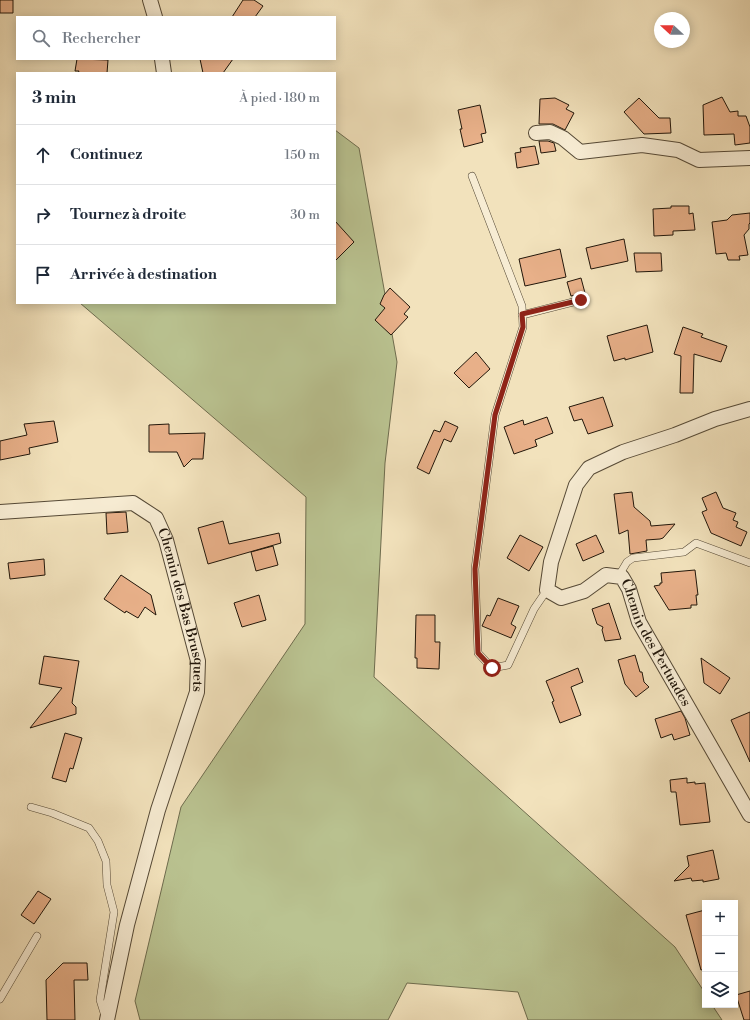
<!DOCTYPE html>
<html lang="fr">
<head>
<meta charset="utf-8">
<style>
  body { margin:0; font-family:"Libre Bodoni",serif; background:#f2f2f3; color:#1f2937 }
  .controls { position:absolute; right:12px; bottom:12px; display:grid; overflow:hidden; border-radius:0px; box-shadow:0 2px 10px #0003 }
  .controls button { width:36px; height:36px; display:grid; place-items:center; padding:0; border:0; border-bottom:1px solid #e0e1e3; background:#fff; color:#1f2937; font:20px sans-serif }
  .compass { position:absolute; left:654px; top:12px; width:36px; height:36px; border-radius:50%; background:#fff; box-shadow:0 2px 10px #0003; rotate:291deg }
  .stop { position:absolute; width:12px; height:12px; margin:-9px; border:3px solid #8f2418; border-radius:50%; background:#fff }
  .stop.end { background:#8f2418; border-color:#fff; box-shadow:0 1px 4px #0008 }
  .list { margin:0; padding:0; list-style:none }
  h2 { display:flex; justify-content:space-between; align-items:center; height:52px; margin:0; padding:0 16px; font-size:17px }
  h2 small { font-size:13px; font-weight:400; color:#747a83 }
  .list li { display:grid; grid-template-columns:26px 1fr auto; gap:12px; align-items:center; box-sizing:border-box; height:60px; padding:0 16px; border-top:1px solid #e0e1e3 }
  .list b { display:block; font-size:15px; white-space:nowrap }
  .list em { font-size:13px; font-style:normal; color:#747a83 }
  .icon { flex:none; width:22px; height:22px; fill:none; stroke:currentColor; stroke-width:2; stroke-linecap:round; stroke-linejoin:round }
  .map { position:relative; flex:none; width:750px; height:1020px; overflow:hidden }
  .search { position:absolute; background:#fff; box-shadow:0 2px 10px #0003; left:16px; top:16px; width:320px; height:44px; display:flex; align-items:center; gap:10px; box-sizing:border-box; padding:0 14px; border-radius:0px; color:#747a83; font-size:15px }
  .panel { position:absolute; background:#fff; box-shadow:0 2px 10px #0003; left:16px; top:72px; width:320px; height:232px; border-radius:0px }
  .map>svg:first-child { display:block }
</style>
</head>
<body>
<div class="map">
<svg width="750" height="1020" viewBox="0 0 750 1020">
  <rect width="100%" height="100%" fill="#f2e2bc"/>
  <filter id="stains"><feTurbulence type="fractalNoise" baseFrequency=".005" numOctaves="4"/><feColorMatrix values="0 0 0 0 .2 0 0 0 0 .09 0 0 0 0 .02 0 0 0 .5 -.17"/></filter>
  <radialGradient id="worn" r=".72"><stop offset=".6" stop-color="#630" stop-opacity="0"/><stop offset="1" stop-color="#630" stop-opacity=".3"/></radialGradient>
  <path fill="#bac391" stroke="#6e6c4e" d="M335,130L359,148L397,362L385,463L374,677L675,947L705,993V1005H712L722,1020H528L518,992L407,983L388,1020H140L135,1001L181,807L305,624L306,497L80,303H335Z"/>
  <path fill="#e8b089" stroke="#21160a" d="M0,0H13V13H0Z
    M243,0H254L263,6L255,17H232Z
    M77,59L108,60L107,73H78L79,71H75Z
    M200,59H233L223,73H203Z
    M722,97L730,112L738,111V116H746L750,127V143L735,145L734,134L704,135L703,105Z
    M555,98L569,105L566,109L574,113L565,130L553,124H539L540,99Z
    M639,98L659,118H670L671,133L644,134L624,112Z
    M480,105L486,133L481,134L483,142L464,147L460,129H462L458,110Z
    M548,141L554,143L556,151L541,153L539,141Z
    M535,146L539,164L517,168L515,153L521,152L520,148Z
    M671,206H689V214L693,213L695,230L673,231V235L654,236L653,209L671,208Z
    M750,213V223L749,224V229L744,235L748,255L739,256L740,260H728L726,253L716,254L712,222L727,220L732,215Z
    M335,221L354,242L335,261Z
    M624,239L628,261L591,269L586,248Z
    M560,249L566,277L525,286L519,259Z
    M634,253H661L662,271L636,272Z
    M581,278L585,293L571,296L567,282Z
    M390,288L410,307L404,314L408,317L391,335L375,320L385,308L380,304L384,295Z
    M647,325L653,352L625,360V358L614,361L607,336Z
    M683,327L703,334L701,337L727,346L721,362L694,354L693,393H680L681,356L674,354Z
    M476,352L490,369L469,388L454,373Z
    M603,397L613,426L588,434L582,419L574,421L569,407Z
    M547,417L553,433L535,440L537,446L514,454L504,427L523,420L524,425Z
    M54,421L58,442L29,448L30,454L0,460V441L27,435L24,424Z
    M445,421L458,427L451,442L444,439L429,474L417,468L434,430L440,432Z
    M169,424V434L205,433L203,459H192L184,467L177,452H149V425Z
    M632,492L634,507L650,521L651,526L675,524L663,538L660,539L646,540L647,551L630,554L628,530L619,534L614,494Z
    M716,492L723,508L736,513L733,520L738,522L736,527L747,532L741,546L711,533L702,512L707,510L702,498Z
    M126,512L128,532L107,534L106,513Z
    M223,521L229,544L279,533L281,543L208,564L198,528Z
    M520,535L543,547L529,571L507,558Z
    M596,535L604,552L583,561L576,544Z
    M273,546L278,565L256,571L251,552Z
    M44,559L45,575L10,579L8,563Z
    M695,570L698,595H696L697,605H691V608L669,610L654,586L660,585V583H662L661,573Z
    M121,575L151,595L156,615L145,607L138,618L126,611L125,613L104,599Z
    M259,595L266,620L242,627L234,603Z
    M498,598L519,606L511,624L516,627L511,638L482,626L487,615L490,616Z
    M609,603L621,639L605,641L602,630L603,627L597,624L592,609Z
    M416,615H435V642H440L439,669L417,668V658H415Z
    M635,655L640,672H642L644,682L649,687L636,697L625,684L618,660Z
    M44,656L79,661L72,703L76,707V714L30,728L62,688L39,684Z
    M701,658L730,678L720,694L704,683Z
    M578,668L583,682L571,687L581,715L560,723L552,702L554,701L546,681Z
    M681,711L685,718L690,735L674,740L672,734L661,738L655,719Z
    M750,712V762L731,720Z
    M65,733L82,738L73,769L70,768L66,782L52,778Z
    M687,778V783L695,782V784L705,783L710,822L680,825L676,792H671L670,780Z
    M713,850L719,879L703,882V880L692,881L691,878L674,881L689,866L687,856Z
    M38,891L51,899L34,924L21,915Z
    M705,910V969L701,970L686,915Z
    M63,963H87L88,980H74L75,1020H47L46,980Z
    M750,991V1020H744L736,995Z"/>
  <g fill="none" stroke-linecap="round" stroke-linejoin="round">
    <defs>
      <path id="service" d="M472,176L522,306L523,327L495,415L475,569L478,653L492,668L508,665L534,609L547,590
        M522,315L581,300
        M618,577L627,562L633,558L684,552L696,543L750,563
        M31,807L52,813L89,828L98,841L106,861L107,885L114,912L100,1000L105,1016
        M0,999L37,936"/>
      <g id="minor">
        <path d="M150,0L155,17"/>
        <path d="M162,59L164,73"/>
        <path d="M536,133L550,132L563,138L580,152L642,145L678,150L699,160L750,158"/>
        <path id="s1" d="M750,409L715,419L675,435L623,452L589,468L576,485L551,562L547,590L561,598L584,591L606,575L622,577L629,589L639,622L750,815"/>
        <path id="s2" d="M0,512L133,503L156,518L166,540L198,661L197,692L158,810L127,925L107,1020"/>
      </g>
    </defs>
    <use href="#service" stroke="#554936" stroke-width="8"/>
    <use href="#minor" stroke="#554936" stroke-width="16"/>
    <use href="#service" stroke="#f7ecd3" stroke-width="7"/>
    <use href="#minor" stroke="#f7ecd3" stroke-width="14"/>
  </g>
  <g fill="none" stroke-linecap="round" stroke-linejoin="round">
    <path stroke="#8f2418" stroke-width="5" d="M492,668L478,653L475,569L495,415L523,327L522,314L581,300"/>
  </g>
  <g text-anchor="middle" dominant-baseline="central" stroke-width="3" stroke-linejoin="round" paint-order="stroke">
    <g font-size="14" fill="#21160a" stroke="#f7ecd3">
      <text stroke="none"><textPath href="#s2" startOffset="257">Chemin des Bas Brusquets</textPath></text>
      <text stroke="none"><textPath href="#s1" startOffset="460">Chemin des Pertuades</textPath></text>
    </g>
  </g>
  <rect width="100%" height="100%" filter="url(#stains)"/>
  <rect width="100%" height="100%" fill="url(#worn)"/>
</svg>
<div class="controls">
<button>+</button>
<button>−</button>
<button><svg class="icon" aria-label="layers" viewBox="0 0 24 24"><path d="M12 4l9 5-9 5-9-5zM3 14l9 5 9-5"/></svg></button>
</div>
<svg class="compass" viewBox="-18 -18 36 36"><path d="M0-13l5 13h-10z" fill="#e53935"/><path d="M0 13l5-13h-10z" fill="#747a83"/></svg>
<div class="stop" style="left:492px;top:668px"></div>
<div class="stop end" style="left:581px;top:300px"></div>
<div class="search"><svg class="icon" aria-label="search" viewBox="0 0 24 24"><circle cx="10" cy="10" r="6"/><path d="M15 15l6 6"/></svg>Rechercher</div>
<section class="panel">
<h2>3 min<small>À pied · 180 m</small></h2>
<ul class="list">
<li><svg class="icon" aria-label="ahead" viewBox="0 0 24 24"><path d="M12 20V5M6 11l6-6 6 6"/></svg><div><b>Continuez</b></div><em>150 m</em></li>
<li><svg class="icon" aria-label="right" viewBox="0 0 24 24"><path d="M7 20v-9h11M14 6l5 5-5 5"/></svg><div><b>Tournez à droite</b></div><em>30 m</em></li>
<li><svg class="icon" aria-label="arrive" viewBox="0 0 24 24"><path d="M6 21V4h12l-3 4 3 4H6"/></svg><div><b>Arrivée à destination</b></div></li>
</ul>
</section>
</div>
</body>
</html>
